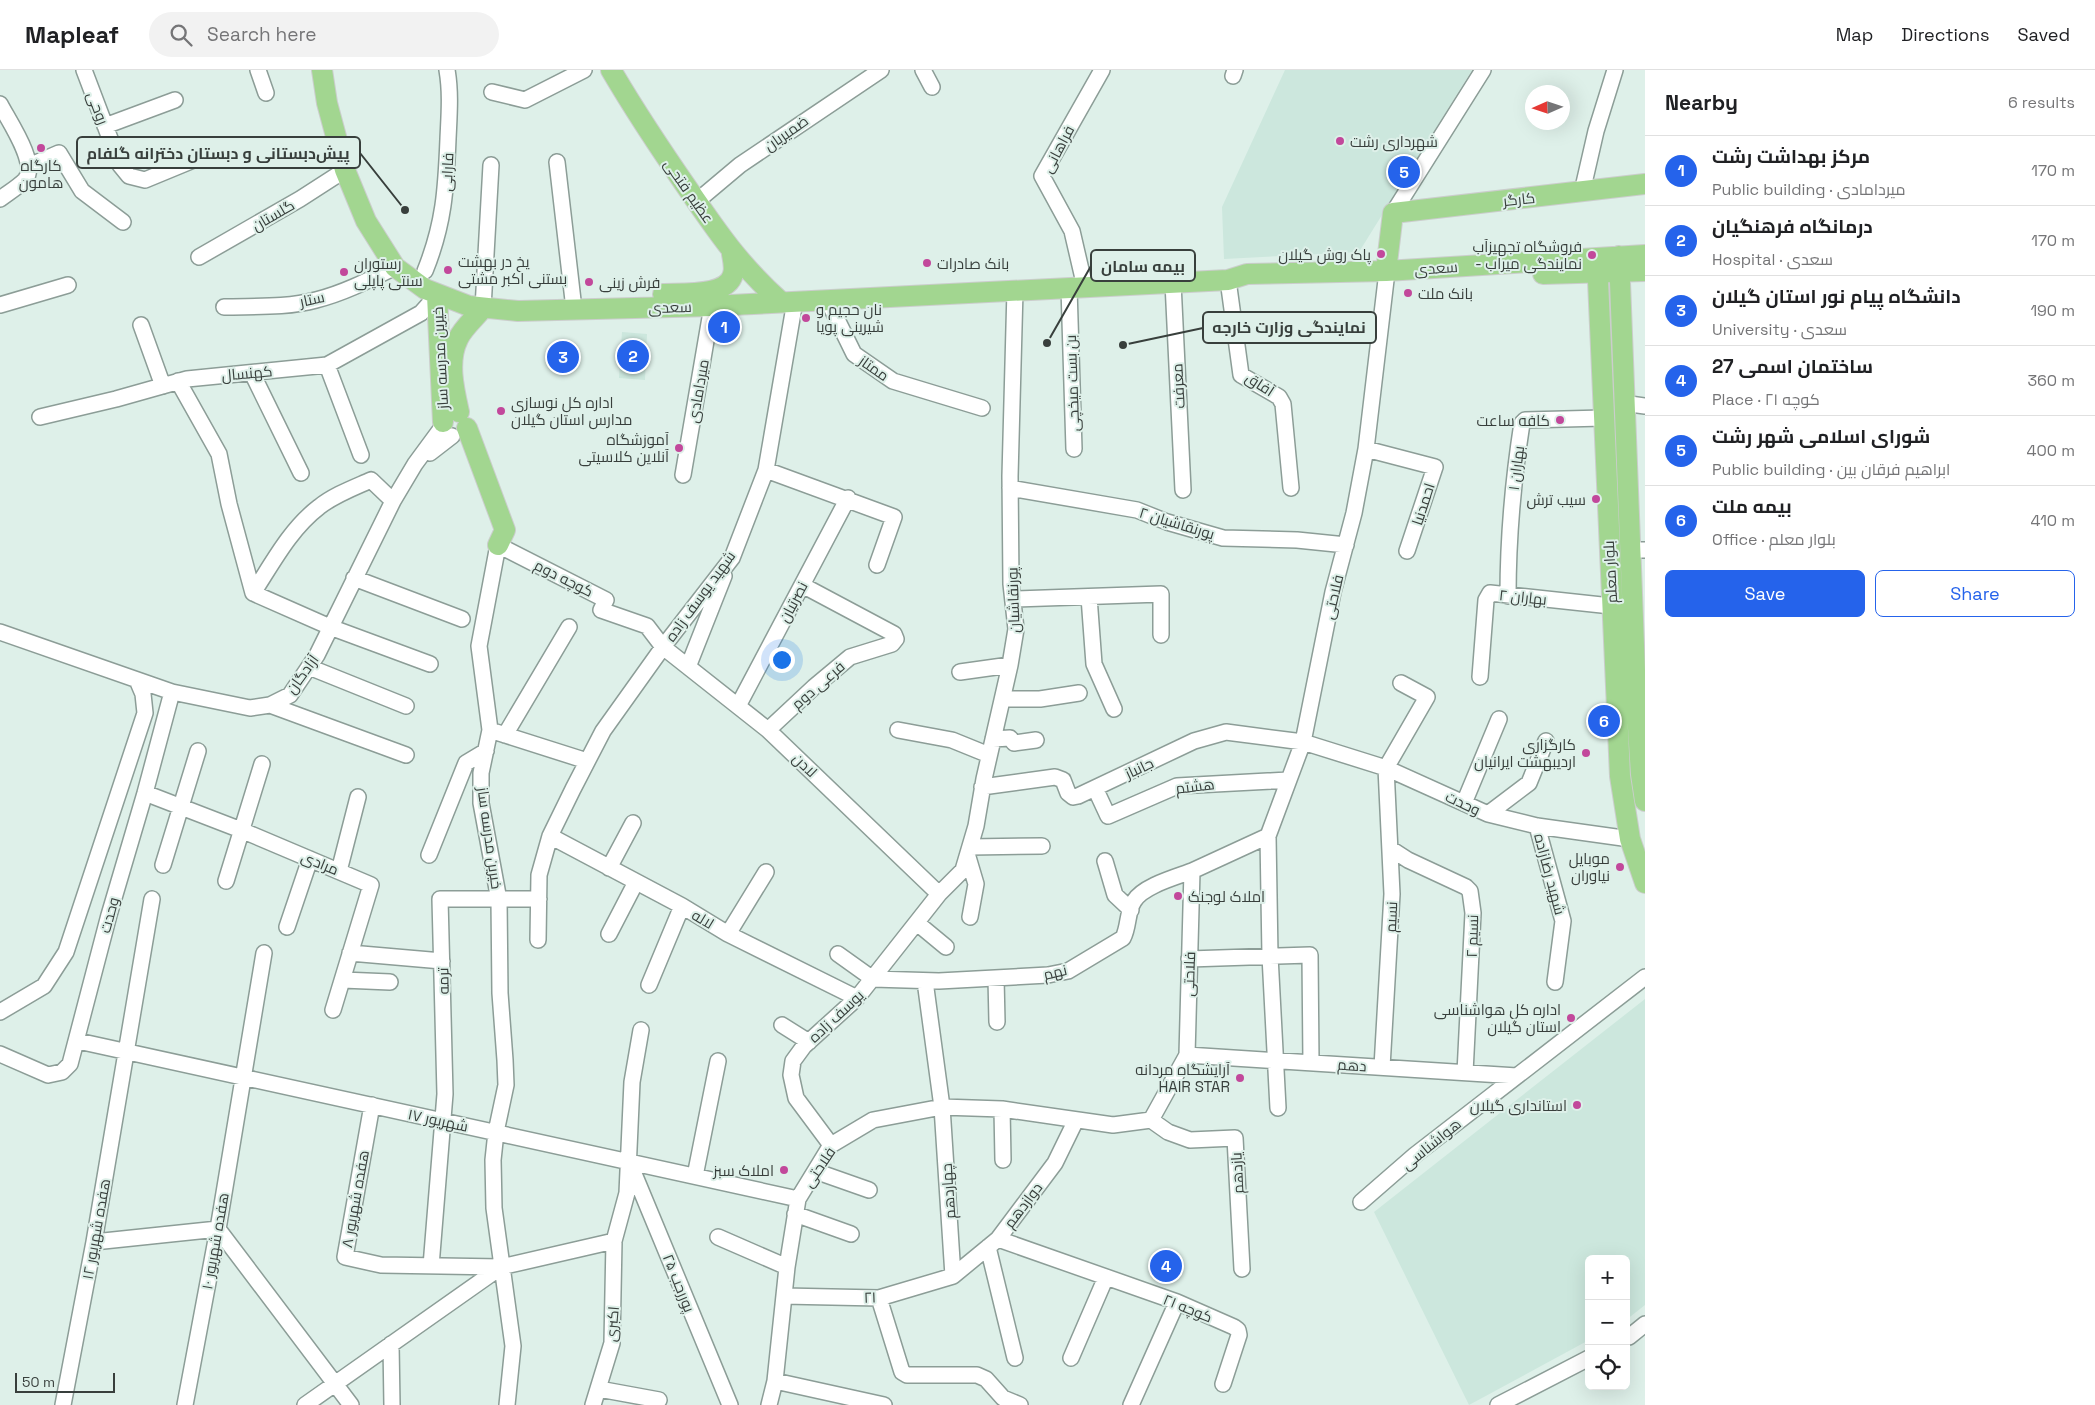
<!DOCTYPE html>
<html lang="en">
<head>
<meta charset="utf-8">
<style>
  body { margin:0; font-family:"Space Grotesk",Cairo,sans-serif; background:#f2f2f2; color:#202124 }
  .controls { position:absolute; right:15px; bottom:15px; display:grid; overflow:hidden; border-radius:8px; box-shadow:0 5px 20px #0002 }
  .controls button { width:45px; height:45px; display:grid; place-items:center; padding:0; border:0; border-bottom:1px solid #e0e0e0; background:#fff; color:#202124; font:25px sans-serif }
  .compass { position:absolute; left:1525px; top:15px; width:45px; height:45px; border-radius:50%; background:#fff; box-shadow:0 5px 20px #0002; rotate:267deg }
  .scale { position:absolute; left:15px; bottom:12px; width:100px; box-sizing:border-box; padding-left:5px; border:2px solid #383f3c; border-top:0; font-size:14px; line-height:18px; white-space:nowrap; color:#383f3c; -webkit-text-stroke:4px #def0e9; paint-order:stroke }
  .you { position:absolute; left:781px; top:589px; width:18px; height:18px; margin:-12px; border:4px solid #fff; border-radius:50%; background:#1a73e8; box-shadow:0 0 0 8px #1a73e833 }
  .badge { display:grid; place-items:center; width:32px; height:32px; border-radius:50%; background:#2563eb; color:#fff; font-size:16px; font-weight:700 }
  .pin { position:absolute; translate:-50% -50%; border:2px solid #fff; box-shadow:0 1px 5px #0006 }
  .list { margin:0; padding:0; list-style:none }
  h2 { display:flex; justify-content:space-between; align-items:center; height:65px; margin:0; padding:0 20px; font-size:21px }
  h2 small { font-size:16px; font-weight:400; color:#757577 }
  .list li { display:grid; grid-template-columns:32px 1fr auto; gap:15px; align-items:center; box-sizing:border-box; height:70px; padding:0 20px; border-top:1px solid #e0e0e0 }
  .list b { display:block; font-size:19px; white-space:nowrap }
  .list p { margin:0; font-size:16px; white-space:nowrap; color:#757577 }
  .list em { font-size:16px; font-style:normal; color:#757577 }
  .actions { display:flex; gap:10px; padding:15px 20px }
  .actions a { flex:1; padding:11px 0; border:1px solid #2563eb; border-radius:8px; text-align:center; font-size:18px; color:#2563eb }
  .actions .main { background:#2563eb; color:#fff }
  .icon { flex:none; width:28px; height:28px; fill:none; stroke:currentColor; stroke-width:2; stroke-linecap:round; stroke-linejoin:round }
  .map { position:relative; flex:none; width:1645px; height:1335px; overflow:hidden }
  header { display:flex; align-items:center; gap:30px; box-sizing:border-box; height:70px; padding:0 25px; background:#fff; border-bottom:1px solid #e0e0e0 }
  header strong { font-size:24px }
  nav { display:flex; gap:28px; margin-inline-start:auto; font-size:18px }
  .search { width:350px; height:45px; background:#f2f2f2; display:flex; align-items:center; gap:12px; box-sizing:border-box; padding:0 18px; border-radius:28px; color:#757577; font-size:19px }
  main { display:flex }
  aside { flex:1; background:#fff }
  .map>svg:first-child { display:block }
</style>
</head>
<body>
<header>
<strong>Mapleaf</strong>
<div class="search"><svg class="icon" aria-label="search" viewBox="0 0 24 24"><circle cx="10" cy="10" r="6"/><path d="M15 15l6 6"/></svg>Search here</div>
<nav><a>Map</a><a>Directions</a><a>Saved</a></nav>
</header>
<main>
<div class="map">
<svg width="1645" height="1335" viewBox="0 0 1645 1335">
  <rect width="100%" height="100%" fill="#def0e9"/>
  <path fill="#cce7dd" d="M1285,0H1472L1359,182L1224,189L1222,137Z
    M622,262L647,264L645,310L619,308Z
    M1645,929V1235L1626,1250V1189H1589V1270L1469,1335L1374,1142Z"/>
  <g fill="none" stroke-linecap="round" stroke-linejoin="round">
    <defs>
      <path id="minor" d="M84,0L120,95L129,106L145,110L208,84
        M258,0L266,23
        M923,0L932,17
        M1233,6L1235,0
        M492,22L525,30L584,0
        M0,34C8,50 39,94 25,110C18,117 8,123 0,129
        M105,56L175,30
        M557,92L574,239
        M29,96L59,83L82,121L123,152
        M1582,122L1596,61L1615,0
        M696,132L740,95L881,0
        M1393,143L1483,0
        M199,187L300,129L345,100
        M425,201C444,154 446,119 448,69C449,46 451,23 447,0
        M1228,210L1241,305L1279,327L1283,334L1291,418
        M1173,213L1183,420
        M1085,217L1072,161L1042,106L1102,0
        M1069,218L1074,379
        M827,229L854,284L893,311L982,338
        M0,235L68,215
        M224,237C254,236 287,238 316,230C344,223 369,210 395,197
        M483,238L491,95
        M141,255L163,316
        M327,295L361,385
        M252,303L301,403
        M178,311L219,384L229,434L253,523L330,557L430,594
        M1623,333L1645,336
        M40,347L116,329L187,309L327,295L421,243L437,225
        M1366,379L1435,397L1407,481
        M430,383L452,366
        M766,400L894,447L877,495
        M683,405L712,236
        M1010,418L1137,440L1167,452L1223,468L1297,470L1346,475
        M1629,480H1645
        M354,508L462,549
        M253,523C272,494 290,459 319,437C334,425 353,418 371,410L393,431
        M1508,526C1508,467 1513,411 1522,353L1525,350L1603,348
        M1089,527L1094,594L1114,639
        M1013,529L1161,524V565
        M0,562L172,622L250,638L270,635L290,625L317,585L393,431L415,394L443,356
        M309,597L406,636
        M688,597L724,506
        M960,602L1010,595
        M1480,607L1486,530L1490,523L1611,536
        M1003,629H1040L1079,623
        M270,635L406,685
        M738,636L848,428
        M768,660L814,617L850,587L892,574L896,569L894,564L802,515
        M898,660L952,670L989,685
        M496,662L587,691
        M505,665L569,557
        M993,669L1010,668L1014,673L1036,670
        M982,717L1055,707L1063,710L1068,723L1073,727L1078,726L1194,671L1226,662L1303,672L1386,698L1488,744L1537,756L1630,769
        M1095,718L1108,746L1177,716L1288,710
        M145,723L241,760L371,815L333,940
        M1464,733L1499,649
        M1488,744L1529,713L1546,671
        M1537,756L1563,851L1555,912
        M550,766L682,836L728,864L857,928
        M1268,766L1270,886L1278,1038
        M970,777L1042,776
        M1391,779L1408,790L1466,817L1470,821L1473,843L1465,1003
        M429,785L466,693L486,681
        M968,787L976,814L970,847
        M1105,791L1115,825L1131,840
        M163,795L198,681
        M609,798L633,753
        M339,801L358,727
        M226,811L262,694
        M917,853L946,877
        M287,857L310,789
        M609,864L636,812
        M728,864L766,802
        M538,870L539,805L550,766L573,719L603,661L663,577L732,488L766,400L795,231
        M350,883L442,891
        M838,884L873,909L939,911L1048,905L1068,901L1123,868C1129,857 1127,841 1134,831C1143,816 1176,807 1192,801
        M1189,889L1310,885L1311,992
        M996,908L997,952
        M343,910L390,912
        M925,911L942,1037L953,1206
        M649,915L682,836
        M0,942L44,916L66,882L145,643L143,624L137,610
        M782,955L809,972
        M78,971L798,1129
        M0,984L48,1005L62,1002L70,994L109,845L145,723L172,622
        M1187,985L1517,1006
        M1382,997L1392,824L1386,698L1427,627L1401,613
        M372,1035L345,1187L381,1195L501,1197
        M1002,1039L1003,1090
        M1151,1050L1168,1062L1190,1070L1235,1068L1242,1199
        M831,1075L796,1028L791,1005L793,991L804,976L857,928L939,824L963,800L976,756L984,709L1010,595L1016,559L1011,514L1010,406L1015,220
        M630,1094L730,1335
        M815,1101L869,1120
        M695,1106L718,991
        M1361,1132L1415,1085L1645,907
        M795,1144L851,1164
        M718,1167L787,1197
        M998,1169L1177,1232L1234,1257L1238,1260L1239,1265L1223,1314
        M94,1172L218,1159L351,1335
        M988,1177L1015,1288
        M431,1196L445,1024L440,829H539
        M784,1226L879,1228L953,1206L998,1169L1055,1093L1076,1050
        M879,1228L902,1302L907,1305H977L986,1309L1003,1328L1020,1335
        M1629,1267L1645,1254
        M391,1274L392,1335
        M1071,1288L1106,1207
        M775,1311L884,1335
        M599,1319L659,1330
        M63,1335L94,1172L152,829
        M185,1335L218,1159L264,883
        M305,1335L501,1197L614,1171
        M507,1335L513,1276L494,1138L493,1090L496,1062L506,1015L505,990L500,923L499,830L481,733V703L490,660L479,576L498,475L606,530L601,540L647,556L663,577L768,660L939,824
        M593,1335L612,1273L614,1171L627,1123L632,1012L641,960
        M769,1335L775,1311L787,1197L798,1129L831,1075L873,1050L942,1037L1002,1039L1113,1055L1151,1050L1187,985L1192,801L1268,766L1303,672L1333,522L1354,443L1366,379L1386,210
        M1131,1335L1177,1232
        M1498,1335L1589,1288"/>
      <path id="major" d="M322,0L327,33L345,100L366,151L395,197L425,219L469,236L518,241L712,236L1228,210L1247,204L1386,201L1645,185
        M611,0C635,41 661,80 688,119C718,163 740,195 780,231
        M1619,186L1636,627L1641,704L1645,731
        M1597,188L1620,706L1630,769L1645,813
        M1386,201L1393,143L1645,114
        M1543,204L1645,201
        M663,224C682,223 728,227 733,204C735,198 733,190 732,184
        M437,225L443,352
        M459,342C454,320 447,291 458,269C463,258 475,248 483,238
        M467,358L505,460L498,475"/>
    </defs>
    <use href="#minor" stroke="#8c9d97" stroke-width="18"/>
    <use href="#major" stroke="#cbcdcc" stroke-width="22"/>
    <use href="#minor" stroke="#fff" stroke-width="15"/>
    <use href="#major" stroke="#a2d690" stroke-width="20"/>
  </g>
  <g fill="#c2489b" stroke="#def0e9" stroke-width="2">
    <circle cx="1340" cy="71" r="5"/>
    <circle cx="41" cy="78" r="5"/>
    <circle cx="1381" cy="184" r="5"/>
    <circle cx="1592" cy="185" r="5"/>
    <circle cx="927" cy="193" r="5"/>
    <circle cx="448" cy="200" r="5"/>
    <circle cx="344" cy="202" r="5"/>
    <circle cx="589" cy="212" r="5"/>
    <circle cx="1408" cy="223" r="5"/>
    <circle cx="806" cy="248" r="5"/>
    <circle cx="501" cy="341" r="5"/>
    <circle cx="1560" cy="350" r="5"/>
    <circle cx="679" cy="378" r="5"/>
    <circle cx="1596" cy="429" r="5"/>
    <circle cx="1586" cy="683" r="5"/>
    <circle cx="1620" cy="797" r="5"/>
    <circle cx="1178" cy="826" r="5"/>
    <circle cx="1571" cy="948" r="5"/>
    <circle cx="1240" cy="1008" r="5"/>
    <circle cx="1577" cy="1035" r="5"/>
    <circle cx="784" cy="1100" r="5"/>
  </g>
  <g text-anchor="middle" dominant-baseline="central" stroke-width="4" stroke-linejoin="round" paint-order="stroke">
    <g font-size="15" fill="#383f3c" stroke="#def0e9">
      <text transform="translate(98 38) rotate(69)">روحی</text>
      <text transform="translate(786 63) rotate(-35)">ضمیریان</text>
      <text transform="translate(1058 79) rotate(-62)">فراهانی</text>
      <text transform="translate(447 102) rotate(-87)">فارابی</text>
      <text transform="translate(689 121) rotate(55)">عظیم فتحی</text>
      <text transform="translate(1519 129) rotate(-6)">کارگر</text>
      <text transform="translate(273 145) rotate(-30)">گلستان</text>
      <text transform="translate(1436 198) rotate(-4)">سعدی</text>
      <text transform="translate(312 229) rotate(-12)">ستار</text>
      <text transform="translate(670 237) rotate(-1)">سعدی</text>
      <text transform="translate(440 288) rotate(-93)">خیرین مدرسه ساز</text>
      <text transform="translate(874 298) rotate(35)">ممتاز</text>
      <text transform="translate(247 303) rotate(-5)">کهنسال</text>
      <text transform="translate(1072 313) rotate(-92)">بن بست میخچی</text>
      <text transform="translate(1260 314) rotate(33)">آفاق</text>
      <text transform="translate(1178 316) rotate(-93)">معرفت</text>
      <text transform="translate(698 321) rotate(-80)">میردامادی</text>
      <text transform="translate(1516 398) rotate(-83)">بهاران ۱</text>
      <text transform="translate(1423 434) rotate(-72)">احمدنیا</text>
      <text transform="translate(1177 453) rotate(17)">پورنقاشیان ۲</text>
      <text transform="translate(1610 502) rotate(-93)">بلوار معلم</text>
      <text transform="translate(564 508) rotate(27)">کوچه دوم</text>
      <text transform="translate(700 526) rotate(-54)">شهید یوسف زاده</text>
      <text transform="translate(1333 527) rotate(-77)">فلاحتی</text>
      <text transform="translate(1523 527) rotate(6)">بهاران ۲</text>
      <text transform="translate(1013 530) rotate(-92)">پورنقاشیان</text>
      <text transform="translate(793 532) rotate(-62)">نصرتیان</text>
      <text transform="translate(302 604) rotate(-54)">آزادگان</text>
      <text transform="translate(818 615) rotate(-41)">فرعی دوم</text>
      <text transform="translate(805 695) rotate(44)">لادن</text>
      <text transform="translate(1139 698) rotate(-25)">جانباز</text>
      <text transform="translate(1195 716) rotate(-7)">هشتم</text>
      <text transform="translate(1463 733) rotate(25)">وحدت</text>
      <text transform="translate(490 768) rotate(82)">خیرین مدرسه ساز</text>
      <text transform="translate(320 793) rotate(22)">مرادی</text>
      <text transform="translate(1550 804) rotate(75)">شهید رضازاده</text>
      <text transform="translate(109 845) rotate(-75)">وحدت</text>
      <text transform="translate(1391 847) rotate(-87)">نسیم</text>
      <text transform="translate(703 849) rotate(31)">لاله</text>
      <text transform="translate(1472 866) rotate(-88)">نسیم ٢</text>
      <text transform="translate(1055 902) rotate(-13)">نهم</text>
      <text transform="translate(1189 904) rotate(-88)">فلاحتی</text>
      <text transform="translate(443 911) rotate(-91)">ترمه</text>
      <text transform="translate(836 946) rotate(-43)">یوسف زاده</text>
      <text transform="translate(1352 995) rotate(4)">دهم</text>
      <text transform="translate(438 1050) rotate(12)">۱۷ شهریور</text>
      <text transform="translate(1431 1074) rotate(-39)">هواشناسی</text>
      <text transform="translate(819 1097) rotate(-56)">فلاحتی</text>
      <text transform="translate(1237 1103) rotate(-93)">یازدهم</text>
      <text transform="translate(948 1121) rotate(-94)">چهاردهم</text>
      <text transform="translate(355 1129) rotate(-80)">هفده شهریور ۸</text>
      <text transform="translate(1023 1135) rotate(-53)">دوازدهم</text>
      <text transform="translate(96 1159) rotate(-80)">هفده شهریور ۱۲</text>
      <text transform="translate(215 1171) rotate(-80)">هفده شهریور ۱۰</text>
      <text transform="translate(679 1213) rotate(68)">پوررجب ۲۵</text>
      <text transform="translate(870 1227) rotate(-2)">۲۱</text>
      <text transform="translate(1188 1238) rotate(22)">کوچه ۲۱</text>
      <text transform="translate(612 1254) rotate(-85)">اکبری</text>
    </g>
    <g font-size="15" fill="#383f3c" stroke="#def0e9" text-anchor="end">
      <text x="1350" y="71" text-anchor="start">شهرداری رشت</text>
      <text x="41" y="95" text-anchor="middle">کارگاه<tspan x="41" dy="17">هامون</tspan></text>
      <text x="1582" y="176">فروشگاه تجهیزآب<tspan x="1582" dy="17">- نمایندگی میراب</tspan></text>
      <text x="1371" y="184">پاک روش گیلان</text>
      <text x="458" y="191" text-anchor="start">یخ در بهشت<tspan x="458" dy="17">بستنی اکبر مشتی</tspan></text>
      <text x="354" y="193" text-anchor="start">رستوران<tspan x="354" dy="17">سنتی پاپلی</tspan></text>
      <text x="937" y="193" text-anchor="start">بانک صادرات</text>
      <text x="599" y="212" text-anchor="start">فرش زینی</text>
      <text x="1418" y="223" text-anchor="start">بانک ملت</text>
      <text x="816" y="239" text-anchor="start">نان حجیم و<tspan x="816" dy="17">شیرینی پویا</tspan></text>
      <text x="511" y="332" text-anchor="start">اداره کل نوسازی<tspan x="511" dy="17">مدارس استان گیلان</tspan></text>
      <text x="1550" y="350">کافه ساعت</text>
      <text x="669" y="369">آموزشگاه<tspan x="669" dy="17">آنلاین کلاسیتی</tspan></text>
      <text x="1586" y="429">سیب ترش</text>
      <text x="1576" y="674">کارگزاری<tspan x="1576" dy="17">اردیبهشت ایرانیان</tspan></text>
      <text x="1610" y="788">موبایل<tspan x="1610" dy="17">نیاوران</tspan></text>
      <text x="1188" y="826" text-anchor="start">املاک لوجنک</text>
      <text x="1561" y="939">اداره کل هواشناسی<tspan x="1561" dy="17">استان گیلان</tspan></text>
      <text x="1230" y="999">آرایشگاه مردانه<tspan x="1230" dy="17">HAIR STAR</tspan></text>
      <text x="1567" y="1035">استانداری گیلان</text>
      <text x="774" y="1100">املاک سبز</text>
    </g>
  </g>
  <path fill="none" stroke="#383f3c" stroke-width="2" d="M405 140L360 83M1047 273L1091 196M1123 275L1203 258"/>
  <g fill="#383f3c" stroke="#def0e9" stroke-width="2">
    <circle cx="405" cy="140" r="5"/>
    <circle cx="1047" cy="273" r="5"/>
    <circle cx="1123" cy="275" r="5"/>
  </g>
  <g fill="#def0e9" stroke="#383f3c" stroke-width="2">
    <rect x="77" y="67" width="283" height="31" rx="5"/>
    <rect x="1091" y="180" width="104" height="31" rx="5"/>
    <rect x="1203" y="242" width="173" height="31" rx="5"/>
  </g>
  <g font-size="16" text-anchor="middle" font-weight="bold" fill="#383f3c">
    <text x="218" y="89">پیش‌دبستانی و دبستان دخترانه گلفام</text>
    <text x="1143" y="202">بیمه سامان</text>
    <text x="1289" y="263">نمایندگی وزارت خارجه</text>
  </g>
</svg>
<div class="controls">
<button>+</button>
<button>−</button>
<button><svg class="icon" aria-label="locate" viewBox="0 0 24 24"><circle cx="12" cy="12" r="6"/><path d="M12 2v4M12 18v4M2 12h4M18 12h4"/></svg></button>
</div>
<svg class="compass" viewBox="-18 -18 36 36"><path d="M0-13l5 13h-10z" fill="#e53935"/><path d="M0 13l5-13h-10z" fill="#757577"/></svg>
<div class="scale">50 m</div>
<div class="you"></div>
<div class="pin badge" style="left:724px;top:257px">1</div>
<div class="pin badge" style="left:633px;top:286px">2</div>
<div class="pin badge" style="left:563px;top:287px">3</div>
<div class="pin badge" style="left:1166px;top:1196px">4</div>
<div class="pin badge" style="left:1404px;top:102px">5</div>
<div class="pin badge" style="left:1604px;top:651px">6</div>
</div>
<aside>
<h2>Nearby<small>6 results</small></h2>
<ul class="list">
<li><span class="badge">1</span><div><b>مرکز بهداشت رشت</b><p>Public building · میردامادی</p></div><em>170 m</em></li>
<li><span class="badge">2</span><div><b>درمانگاه فرهنگیان</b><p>Hospital · سعدی</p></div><em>170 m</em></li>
<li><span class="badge">3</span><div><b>دانشگاه پیام نور استان گیلان</b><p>University · سعدی</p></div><em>190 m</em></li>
<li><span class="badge">4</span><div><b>ساختمان اسمی 27</b><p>Place · کوچه ۲۱</p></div><em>360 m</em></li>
<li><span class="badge">5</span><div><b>شورای اسلامی شهر رشت</b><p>Public building · ابراهیم فرقان بین</p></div><em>400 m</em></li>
<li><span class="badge">6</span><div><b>بیمه ملت</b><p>Office · بلوار معلم</p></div><em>410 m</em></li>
</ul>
<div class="actions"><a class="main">Save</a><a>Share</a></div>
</aside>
</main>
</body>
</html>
